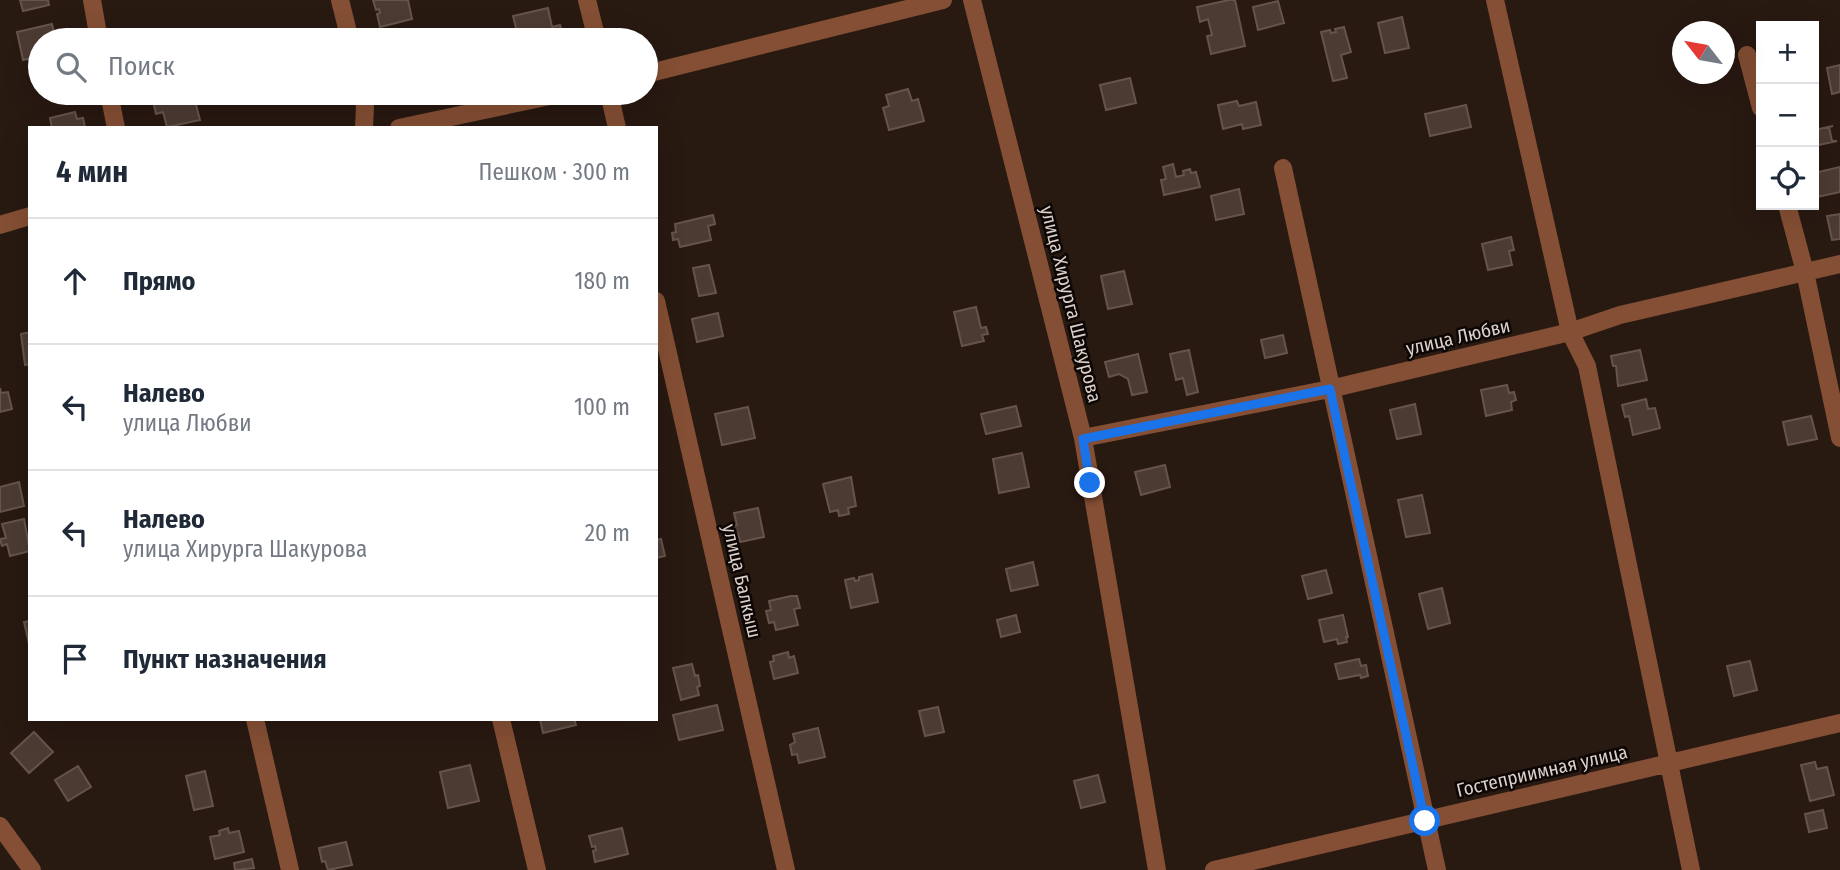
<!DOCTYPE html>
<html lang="ru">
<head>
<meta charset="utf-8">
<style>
  body { margin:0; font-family:"Fira Sans Condensed",sans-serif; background:#f6f6f7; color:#1f2937 }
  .controls { position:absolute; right:21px; top:21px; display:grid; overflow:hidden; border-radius:0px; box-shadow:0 7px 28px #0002 }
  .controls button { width:63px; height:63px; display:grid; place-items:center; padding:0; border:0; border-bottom:2px solid #e0e1e3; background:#fff; color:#1f2937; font:35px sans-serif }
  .compass { position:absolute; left:1672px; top:21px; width:63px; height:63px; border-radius:50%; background:#fff; box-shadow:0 7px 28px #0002; rotate:301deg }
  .stop { position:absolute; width:21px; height:21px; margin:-16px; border:5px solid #1a73e8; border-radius:50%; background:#fff }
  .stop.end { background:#1a73e8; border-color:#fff; box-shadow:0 2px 7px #0008 }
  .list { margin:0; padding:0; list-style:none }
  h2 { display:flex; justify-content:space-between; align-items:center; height:91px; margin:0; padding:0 28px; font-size:30px }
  h2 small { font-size:23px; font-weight:400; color:#747a83 }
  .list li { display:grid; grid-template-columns:46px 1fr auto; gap:21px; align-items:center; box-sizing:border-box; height:126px; padding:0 28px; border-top:2px solid #e0e1e3 }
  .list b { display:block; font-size:26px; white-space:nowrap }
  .list p { margin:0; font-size:23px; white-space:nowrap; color:#747a83 }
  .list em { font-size:23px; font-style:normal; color:#747a83 }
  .icon { flex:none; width:38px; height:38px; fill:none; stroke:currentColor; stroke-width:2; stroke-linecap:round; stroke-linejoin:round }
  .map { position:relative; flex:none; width:1840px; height:870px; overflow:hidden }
  .search { position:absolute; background:#fff; box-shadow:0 7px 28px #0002; left:28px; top:28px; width:630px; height:77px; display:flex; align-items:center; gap:18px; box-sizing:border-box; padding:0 24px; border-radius:38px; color:#747a83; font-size:26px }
  .panel { position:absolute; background:#fff; box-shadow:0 7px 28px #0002; left:28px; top:126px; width:630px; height:595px; border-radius:0px }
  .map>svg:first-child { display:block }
</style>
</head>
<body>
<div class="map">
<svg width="1840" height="870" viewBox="0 0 1840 870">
  <rect width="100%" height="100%" fill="#281911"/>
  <path fill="#4c3b33" stroke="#66544b" stroke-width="2" d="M20,0H48L49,5L23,11Z
    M373,0H408L412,19L380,27L377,14L380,13L379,9L376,10Z
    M1229,0H1235L1245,46L1211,54L1207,36L1212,35L1208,19L1200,22L1197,7Z
    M1278,1L1284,23L1258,30L1253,7Z
    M548,8L552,27L560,25L563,35L539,40H519L513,16Z
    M1402,17L1409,48L1385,53L1378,23Z
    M52,24L56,40H40V56L23,60L17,32Z
    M1344,27L1351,52L1341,55L1347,78L1333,81L1321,32L1330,30L1331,33L1336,32L1335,29Z
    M1840,65V92L1832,94L1827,68Z
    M1130,78L1136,103L1106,110L1100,85Z
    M908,89L912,101L918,99L924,121L889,130L883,108L889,106L886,95Z
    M189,93H193L200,120L167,127L163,112L156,114L153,101Z
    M1237,101L1239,106L1256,102L1261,125L1243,129L1242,124L1223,129L1218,105Z
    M1466,105L1471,127L1430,136L1425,114Z
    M75,112L77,119L83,118L85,127L52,128L50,118Z
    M1833,126L1829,127L1832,141H1837L1814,146V130Z
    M1173,164L1176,177L1184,175L1183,171L1190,169L1191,173L1196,172L1200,187L1164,195L1161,180L1166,179L1163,167Z
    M1840,167V192L1817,197L1814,173Z
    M1239,189L1244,214L1216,220L1211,196Z
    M1840,214V239L1832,240L1827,216Z
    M713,215L715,224L708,226L711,240L680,247L678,239L673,240L672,233L676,232L675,224Z
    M1511,237L1514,250L1509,251L1512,265L1488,270L1482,244Z
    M709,265L716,293L699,296L693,268Z
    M1124,271L1132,304L1108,309L1101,276Z
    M976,307L981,328L986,327L988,334L982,335L984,341L962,346L954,312Z
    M718,313L723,336L697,342L692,319Z
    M30,332V364L25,365L21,334Z
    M1283,335L1287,353L1265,358L1261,340Z
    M1189,350L1198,392L1187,395L1183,378L1176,380L1170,354Z
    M1640,350L1647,380L1618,386L1616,366H1613L1611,356Z
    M1138,354L1147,392L1132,395L1128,379L1119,374L1109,377L1105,362Z
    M1507,385L1509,393L1514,392L1516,400L1511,402L1512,410L1486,416L1481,390Z
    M0,388L1,393L8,392L12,409L0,412Z
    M1646,399L1648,409L1655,408L1660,428L1633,435L1629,416L1625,417L1622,405Z
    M1415,404L1421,434L1397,439L1390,410Z
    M1016,406L1021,426L986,434L981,414Z
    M748,407L755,438L722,445L715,414Z
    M1811,416L1817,439L1788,445L1783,422Z
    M1022,453L1029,487L999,493L993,459Z
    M1165,465L1170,487L1141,495L1135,472Z
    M851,477L856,506L848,508L849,514L839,516L838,510L830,512L823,484Z
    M19,482L24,506L0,512V487Z
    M1422,495L1430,533L1406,537L1398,500Z
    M758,508L764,537L740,542L738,534L732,535L731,526L737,525L734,513Z
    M24,519L30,551L10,556L7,544L2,546L0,539L6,538L2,524Z
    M656,536L657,540L661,539L665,556L656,558Z
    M1033,562L1038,585L1011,591L1006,569Z
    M1326,570L1332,593L1308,599L1302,576Z
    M872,574L878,602L851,608L845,580L854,578L855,581L859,580V577Z
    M1442,588L1450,623L1428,629L1419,594Z
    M791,596H797L800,608L794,609L798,625L776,630L774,622L769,623L766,611L771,610L769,601Z
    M1016,615L1020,632L1001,637L997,620Z
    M1343,615L1348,637H1346L1347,642L1338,644L1337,639L1324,642L1319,620Z
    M30,621V648L24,622Z
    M788,652L789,658L794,656L798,673L774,679L770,662L774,661L773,656Z
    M1359,659L1361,666L1366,665L1368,676L1361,678L1360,675L1339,679L1335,664Z
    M1750,661L1757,690L1734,696L1727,666Z
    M692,664L695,676L698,675L700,686L697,687L699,695L681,700L673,668Z
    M717,705L723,730L679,740L673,715Z
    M938,707L944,732L925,736L919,711Z
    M540,719H574L576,725L543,733Z
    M818,728L825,757L799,763L797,754L792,755L790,745L795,742L793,734Z
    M34,732L53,752L29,773L11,753Z
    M1815,762L1817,769L1827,767L1834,795L1810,801L1801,765Z
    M470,765L479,801L448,808L440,772Z
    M78,766L91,787L68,801L55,780Z
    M205,771L213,806L194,810L186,776Z
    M1098,775L1105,802L1081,808L1074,781Z
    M1823,810L1827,828L1809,832L1805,814Z
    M228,828L229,833L239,831L244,852L215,859L210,837L220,835L219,831Z
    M622,828L628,854L595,862L593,851L596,850L595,846L592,847L589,836Z
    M346,842L352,865L328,870L325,861L322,862L319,848Z
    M252,859L254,868L235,870L234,863Z"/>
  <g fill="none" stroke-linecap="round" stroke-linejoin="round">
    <path stroke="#844f34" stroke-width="18" d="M92,0L99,40
      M340,0L350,40
      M587,0L597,40
      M972,0L1083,438L1157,870
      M1495,0L1570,332L1587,366L1691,870
      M1747,55L1761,108
      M646,74L943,0
      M109,93L116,128
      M362,93L365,106L364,128
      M609,93L617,128
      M399,128L564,93
      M1283,168L1437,870
      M1787,205L1805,272L1840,438
      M0,225L30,216
      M656,301L786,870
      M1083,438L1330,389L1570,332L1620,315L1840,264
      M255,719L290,870
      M501,719L537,870
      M0,826L32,870
      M1214,870L1840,723"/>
  </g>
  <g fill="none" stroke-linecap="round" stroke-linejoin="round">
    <path stroke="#1a73e8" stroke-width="9" d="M1090,483L1083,439L1330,389L1425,821"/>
  </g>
  <g text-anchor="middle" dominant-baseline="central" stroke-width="5" stroke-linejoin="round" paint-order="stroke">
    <g font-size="19" fill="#dbd0cb" stroke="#0c0604">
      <text transform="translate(1071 304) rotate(76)">улица Хирурга Шакурова</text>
      <text transform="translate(1458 337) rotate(-13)">улица Любви</text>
      <text transform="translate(742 581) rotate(77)">улица Балкыш</text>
      <text transform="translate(1542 771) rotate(-13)">Гостеприимная улица</text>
    </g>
  </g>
</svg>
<div class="controls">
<button>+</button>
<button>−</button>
<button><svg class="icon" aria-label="locate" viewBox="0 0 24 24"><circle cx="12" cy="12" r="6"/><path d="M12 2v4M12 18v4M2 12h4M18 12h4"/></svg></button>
</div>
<svg class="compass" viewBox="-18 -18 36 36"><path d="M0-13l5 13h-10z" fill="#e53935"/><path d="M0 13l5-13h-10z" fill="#747a83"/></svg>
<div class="stop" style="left:1425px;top:821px"></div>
<div class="stop end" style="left:1090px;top:483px"></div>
<div class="search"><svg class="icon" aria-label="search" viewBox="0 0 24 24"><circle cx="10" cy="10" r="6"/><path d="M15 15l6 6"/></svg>Поиск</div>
<section class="panel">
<h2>4 мин<small>Пешком · 300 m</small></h2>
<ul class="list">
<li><svg class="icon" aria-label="ahead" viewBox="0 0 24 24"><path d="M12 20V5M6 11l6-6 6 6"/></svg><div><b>Прямо</b></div><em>180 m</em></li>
<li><svg class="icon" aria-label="left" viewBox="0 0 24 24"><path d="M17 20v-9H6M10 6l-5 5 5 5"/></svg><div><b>Налево</b><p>улица Любви</p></div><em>100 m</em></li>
<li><svg class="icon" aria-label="left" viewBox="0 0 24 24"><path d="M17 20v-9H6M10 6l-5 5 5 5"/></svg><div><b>Налево</b><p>улица Хирурга Шакурова</p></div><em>20 m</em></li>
<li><svg class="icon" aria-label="arrive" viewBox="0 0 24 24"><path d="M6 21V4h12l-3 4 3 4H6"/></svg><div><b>Пункт назначения</b></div></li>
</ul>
</section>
</div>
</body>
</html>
